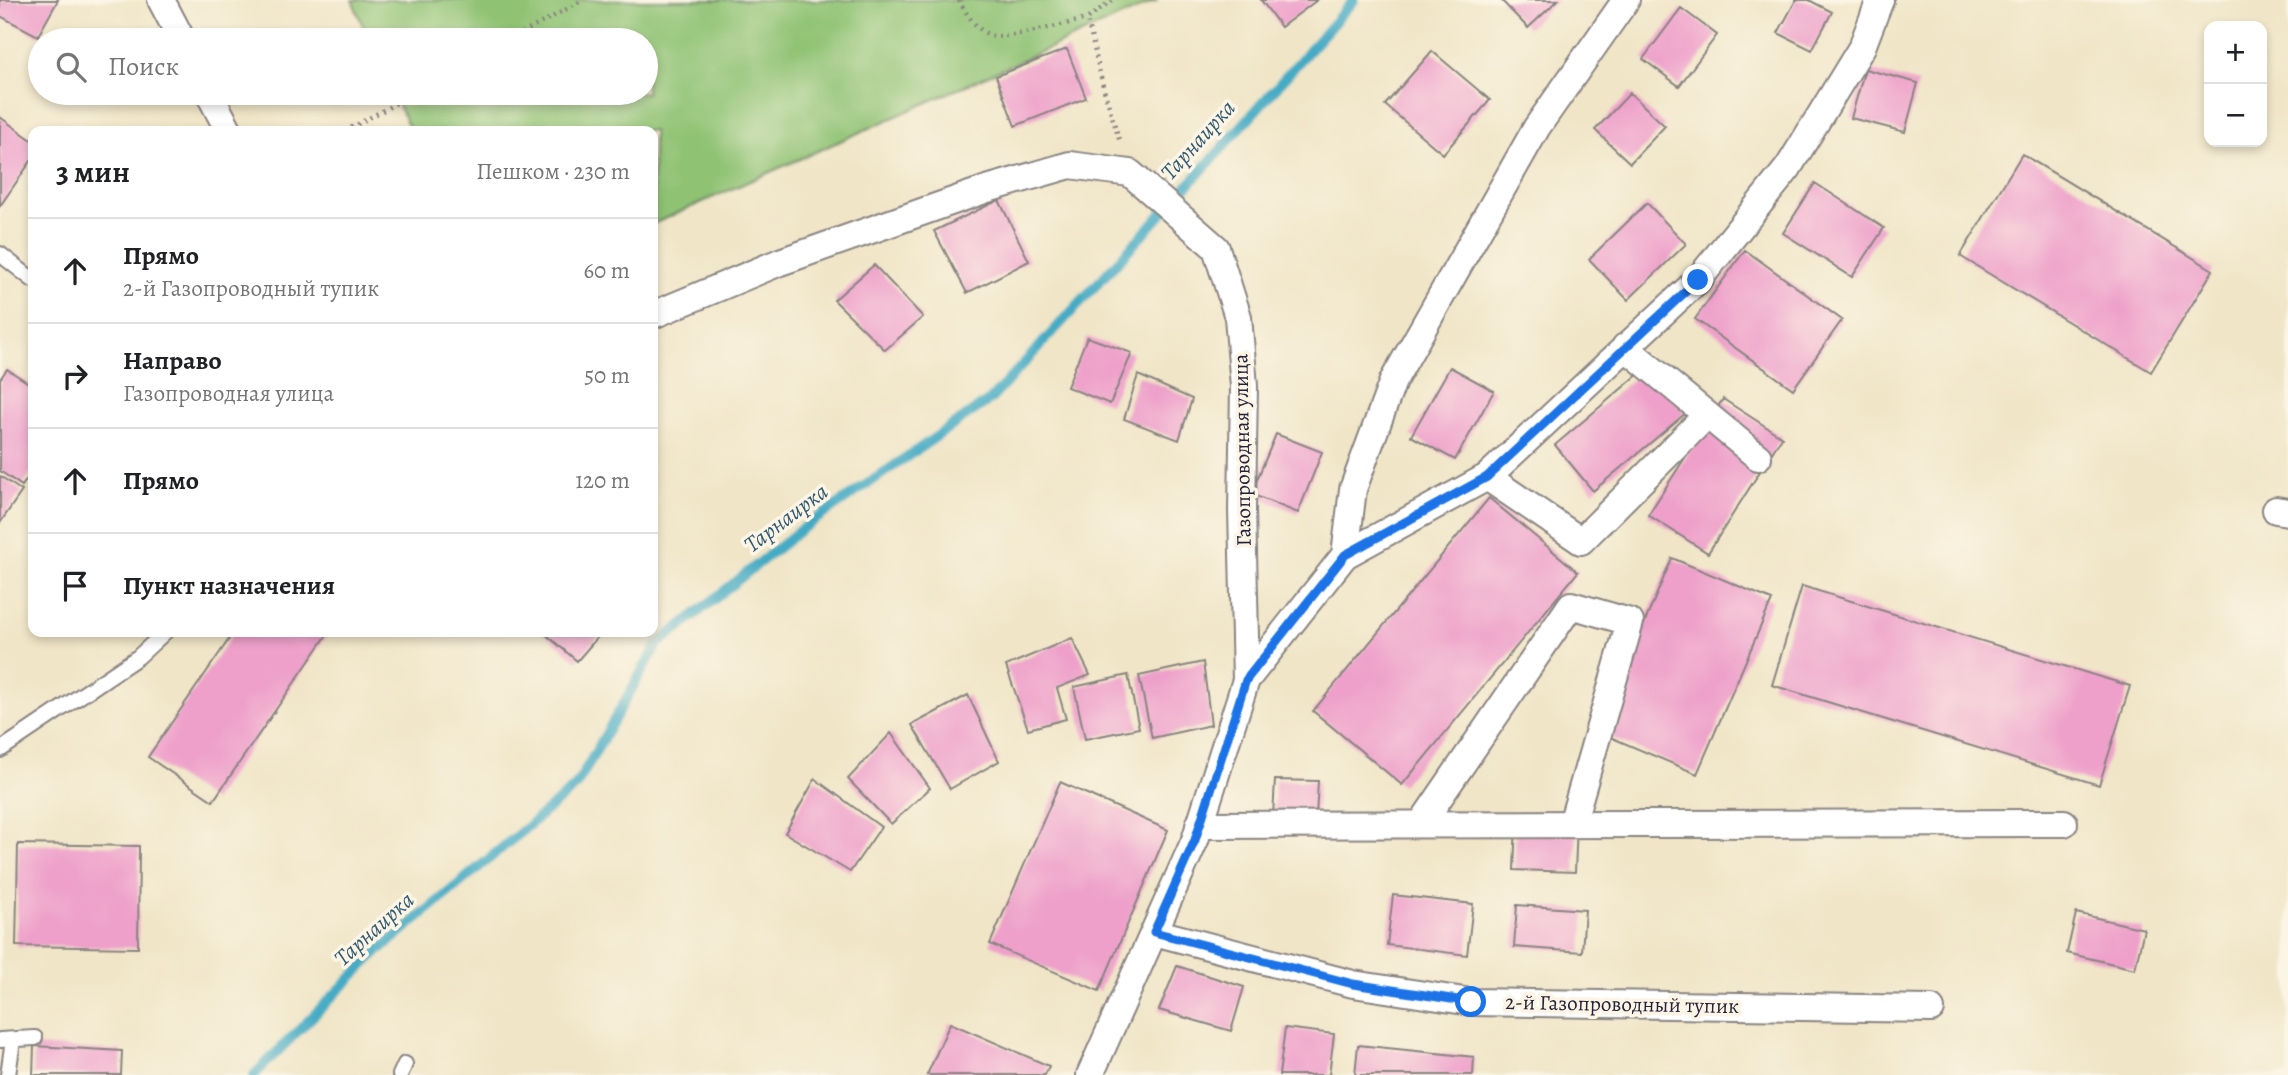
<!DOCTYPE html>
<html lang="ru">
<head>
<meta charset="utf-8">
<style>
  body { margin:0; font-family:Alegreya,serif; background:#f2f2f2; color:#202124 }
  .controls { position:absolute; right:21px; top:21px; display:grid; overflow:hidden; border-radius:14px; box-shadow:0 4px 10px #0003 }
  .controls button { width:63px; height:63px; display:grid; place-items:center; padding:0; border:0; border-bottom:2px solid #e0e0e0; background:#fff; color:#202124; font:35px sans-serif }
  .stop { position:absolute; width:21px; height:21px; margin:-16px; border:5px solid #1a73e8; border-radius:50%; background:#fff }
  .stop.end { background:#1a73e8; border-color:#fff; box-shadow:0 2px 7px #0008 }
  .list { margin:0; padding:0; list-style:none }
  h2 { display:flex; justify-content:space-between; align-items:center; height:91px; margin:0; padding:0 28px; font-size:30px }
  h2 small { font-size:23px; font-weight:400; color:#757577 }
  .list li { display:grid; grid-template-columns:46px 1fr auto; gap:21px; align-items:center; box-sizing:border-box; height:105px; padding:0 28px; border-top:2px solid #e0e0e0 }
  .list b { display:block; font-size:26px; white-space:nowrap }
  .list p { margin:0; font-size:23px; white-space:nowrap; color:#757577 }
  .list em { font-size:23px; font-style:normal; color:#757577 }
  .icon { flex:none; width:38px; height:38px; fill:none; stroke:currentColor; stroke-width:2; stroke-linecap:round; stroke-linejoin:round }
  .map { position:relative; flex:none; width:2288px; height:1075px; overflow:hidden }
  .search { position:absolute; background:#fff; box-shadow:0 4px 10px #0003; left:28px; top:28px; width:630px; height:77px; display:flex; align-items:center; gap:18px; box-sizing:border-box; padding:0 24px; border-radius:38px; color:#757577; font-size:26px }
  .panel { position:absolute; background:#fff; box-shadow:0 4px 10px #0003; left:28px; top:126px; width:630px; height:511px; border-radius:14px }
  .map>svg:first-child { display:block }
</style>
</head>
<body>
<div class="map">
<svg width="2288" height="1075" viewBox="0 0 2288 1075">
  <rect width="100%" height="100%" fill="#fcf5e5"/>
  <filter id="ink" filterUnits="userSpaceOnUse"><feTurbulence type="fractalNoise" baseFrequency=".0143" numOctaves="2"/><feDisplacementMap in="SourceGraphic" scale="14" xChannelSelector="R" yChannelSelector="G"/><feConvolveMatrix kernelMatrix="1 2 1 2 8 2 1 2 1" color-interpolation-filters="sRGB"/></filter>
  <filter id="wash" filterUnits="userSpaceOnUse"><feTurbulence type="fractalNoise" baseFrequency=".00686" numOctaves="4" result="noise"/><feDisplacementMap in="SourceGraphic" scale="28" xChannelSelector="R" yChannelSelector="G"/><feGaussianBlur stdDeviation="1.57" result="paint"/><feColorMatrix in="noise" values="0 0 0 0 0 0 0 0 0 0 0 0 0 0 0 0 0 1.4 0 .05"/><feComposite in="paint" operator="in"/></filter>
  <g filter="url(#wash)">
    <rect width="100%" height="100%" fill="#f0e5c7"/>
    <path fill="#8fc273" stroke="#587257" stroke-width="2" d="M352,0H1158L653,224V131H411L392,93H646V40H369Z"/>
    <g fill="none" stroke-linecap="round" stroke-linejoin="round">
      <path stroke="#45abc4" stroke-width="10" d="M254,1075L376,953L576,786L657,645L799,531L991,399L1216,155L1354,0"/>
    </g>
    <g id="blocks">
      <path fill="#eea0ca" d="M0,0H58L38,36L0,16Z
        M1261,0H1317L1281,27Z
        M1501,0H1558L1528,28Z
        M1796,0H1809L1832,12L1812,50L1778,33Z
        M1681,8L1717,35L1679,86L1643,59Z
        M1067,49L1086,98L1015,126L996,76Z
        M1432,51L1490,100L1443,154L1385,105Z
        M1865,69L1918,83L1905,132L1851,118Z
        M1630,93L1665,126L1630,163L1595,130Z
        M0,117L33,141V158L0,206Z
        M2022,154L2213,270L2151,372L1960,256Z
        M1815,183L1884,228L1852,277L1783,233Z
        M999,200L1029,261L967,293L934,231Z
        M1647,203L1686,244L1628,300L1589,259Z
        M1745,250L1842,320L1793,389L1695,319Z
        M874,265L923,317L885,350L834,300Z
        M1087,337L1132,353L1110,404L1067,387Z
        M1450,367L1494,391L1455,460L1411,436Z
        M1647,367L1686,413L1593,491L1555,445Z
        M7,369L33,386V470L22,486L0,471V379Z
        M1138,375L1192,399L1179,440L1124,419Z
        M1723,399L1782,437L1708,553L1648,515Z
        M1276,434L1322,452L1298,513L1251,494Z
        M0,476L22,491L0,523Z
        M1489,498L1578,572L1402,785L1313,711Z
        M1672,558L1772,600L1697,774L1598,732Z
        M1802,586L2130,686L2099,785L1772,685Z
        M234,632H329L213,801L148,757Z
        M543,632H602L577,661Z
        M1072,638L1090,675L1057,688L1066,719L1028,729L1006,666Z
        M1203,662L1211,725L1152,738L1139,676Z
        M1128,675L1139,728L1085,739L1074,687Z
        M968,695L999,761L950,789L912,725Z
        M891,733L930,788L891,824L848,779Z
        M815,779L881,827L850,872L785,833Z
        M1275,780L1318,781L1316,817L1273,816Z
        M1060,782L1168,830L1099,991L990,944Z
        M1516,822L1577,824L1575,872L1514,870Z
        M18,844L139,846L138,948L16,946Z
        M1393,895L1473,904L1467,955L1387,945Z
        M1517,905L1585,910L1582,952L1514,947Z
        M2076,913L2144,929L2135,969L2067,953Z
        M1177,966L1244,987L1231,1031L1159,1010Z
        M950,1023L1049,1066L1045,1075H927Z
        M1285,1028L1334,1034L1329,1075H1279Z
        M1358,1045L1474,1057L1473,1075H1355Z
        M34,1046L122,1051L121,1075H33Z"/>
    </g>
  </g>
  <g filter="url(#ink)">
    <use href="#blocks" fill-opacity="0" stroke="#898481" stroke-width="2"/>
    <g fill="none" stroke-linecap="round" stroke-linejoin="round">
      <defs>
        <path id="service" d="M0,254L33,280
          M0,750L138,657L165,632
          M0,1040L35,1038
          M8,1075L13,1040
          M400,1075L405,1064"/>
        <path id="minor" d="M161,0L182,40
          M209,93L229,131
          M653,315L780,262L987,189L1070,165L1130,173L1216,248L1238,317L1244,386L1242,510L1246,680L1195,840L1090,1075
          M1625,347L1758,457
          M1487,477L1581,541L1707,415
          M2276,510L2288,512
          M1345,555L1353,489L1393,381L1537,127L1626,0
          M1246,680L1345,555L1487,477L1698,280L1788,168L1862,47L1880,0
          M1421,824L1571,605L1630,622L1572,824
          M1199,825L2064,823
          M1154,932L1353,984L1471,1002L1931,1009"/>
      </defs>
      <use href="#service" stroke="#898481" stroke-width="18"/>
      <use href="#minor" stroke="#898481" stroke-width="30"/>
      <path stroke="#898481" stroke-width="4.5" stroke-dasharray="2 5" stroke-linecap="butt" d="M959,0C966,13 977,32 993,36C1009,39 1067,23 1087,19
        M1112,0L1087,19L1104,90L1120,142
        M510,40L583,0
        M345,131L415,93"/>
      <use href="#service" stroke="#fff" stroke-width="14"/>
      <use href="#minor" stroke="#fff" stroke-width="26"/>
    </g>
  </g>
  <g fill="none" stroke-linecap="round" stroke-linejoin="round" filter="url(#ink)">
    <path stroke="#1a73e8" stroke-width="9" d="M1471,1002L1353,984L1154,932L1195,840L1246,680L1345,555L1487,477L1698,280"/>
  </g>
  <g text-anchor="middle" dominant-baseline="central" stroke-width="7" stroke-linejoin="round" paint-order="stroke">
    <g font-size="21" fill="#22223b" stroke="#fcf5e5">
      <text transform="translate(1242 450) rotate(-91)">Газопроводная улица</text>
      <text transform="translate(1622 1004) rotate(1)">2-й Газопроводный тупик</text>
    </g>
    <g font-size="23" font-style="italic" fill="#305972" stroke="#fcf5e5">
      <text transform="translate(1198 140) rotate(-48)">Тарнаирка</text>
      <text transform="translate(786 518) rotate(-37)">Тарнаирка</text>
      <text transform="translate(374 929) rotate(-42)">Тарнаирка</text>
    </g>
  </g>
</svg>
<div class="controls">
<button>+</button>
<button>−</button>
</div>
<div class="stop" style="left:1471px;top:1002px"></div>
<div class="stop end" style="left:1698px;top:280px"></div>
<div class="search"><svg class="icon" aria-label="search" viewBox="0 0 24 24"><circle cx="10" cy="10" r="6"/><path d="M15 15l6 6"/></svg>Поиск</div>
<section class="panel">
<h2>3 мин<small>Пешком · 230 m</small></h2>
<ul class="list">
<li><svg class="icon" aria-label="ahead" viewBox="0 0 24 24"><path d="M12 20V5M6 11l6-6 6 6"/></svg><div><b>Прямо</b><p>2-й Газопроводный тупик</p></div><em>60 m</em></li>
<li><svg class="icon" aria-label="right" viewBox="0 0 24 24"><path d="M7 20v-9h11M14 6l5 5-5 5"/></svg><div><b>Направо</b><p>Газопроводная улица</p></div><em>50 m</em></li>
<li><svg class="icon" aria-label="ahead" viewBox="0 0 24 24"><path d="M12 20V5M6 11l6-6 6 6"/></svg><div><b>Прямо</b></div><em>120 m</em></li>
<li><svg class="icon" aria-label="arrive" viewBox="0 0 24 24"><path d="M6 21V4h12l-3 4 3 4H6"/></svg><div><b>Пункт назначения</b></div></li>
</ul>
</section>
</div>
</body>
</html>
